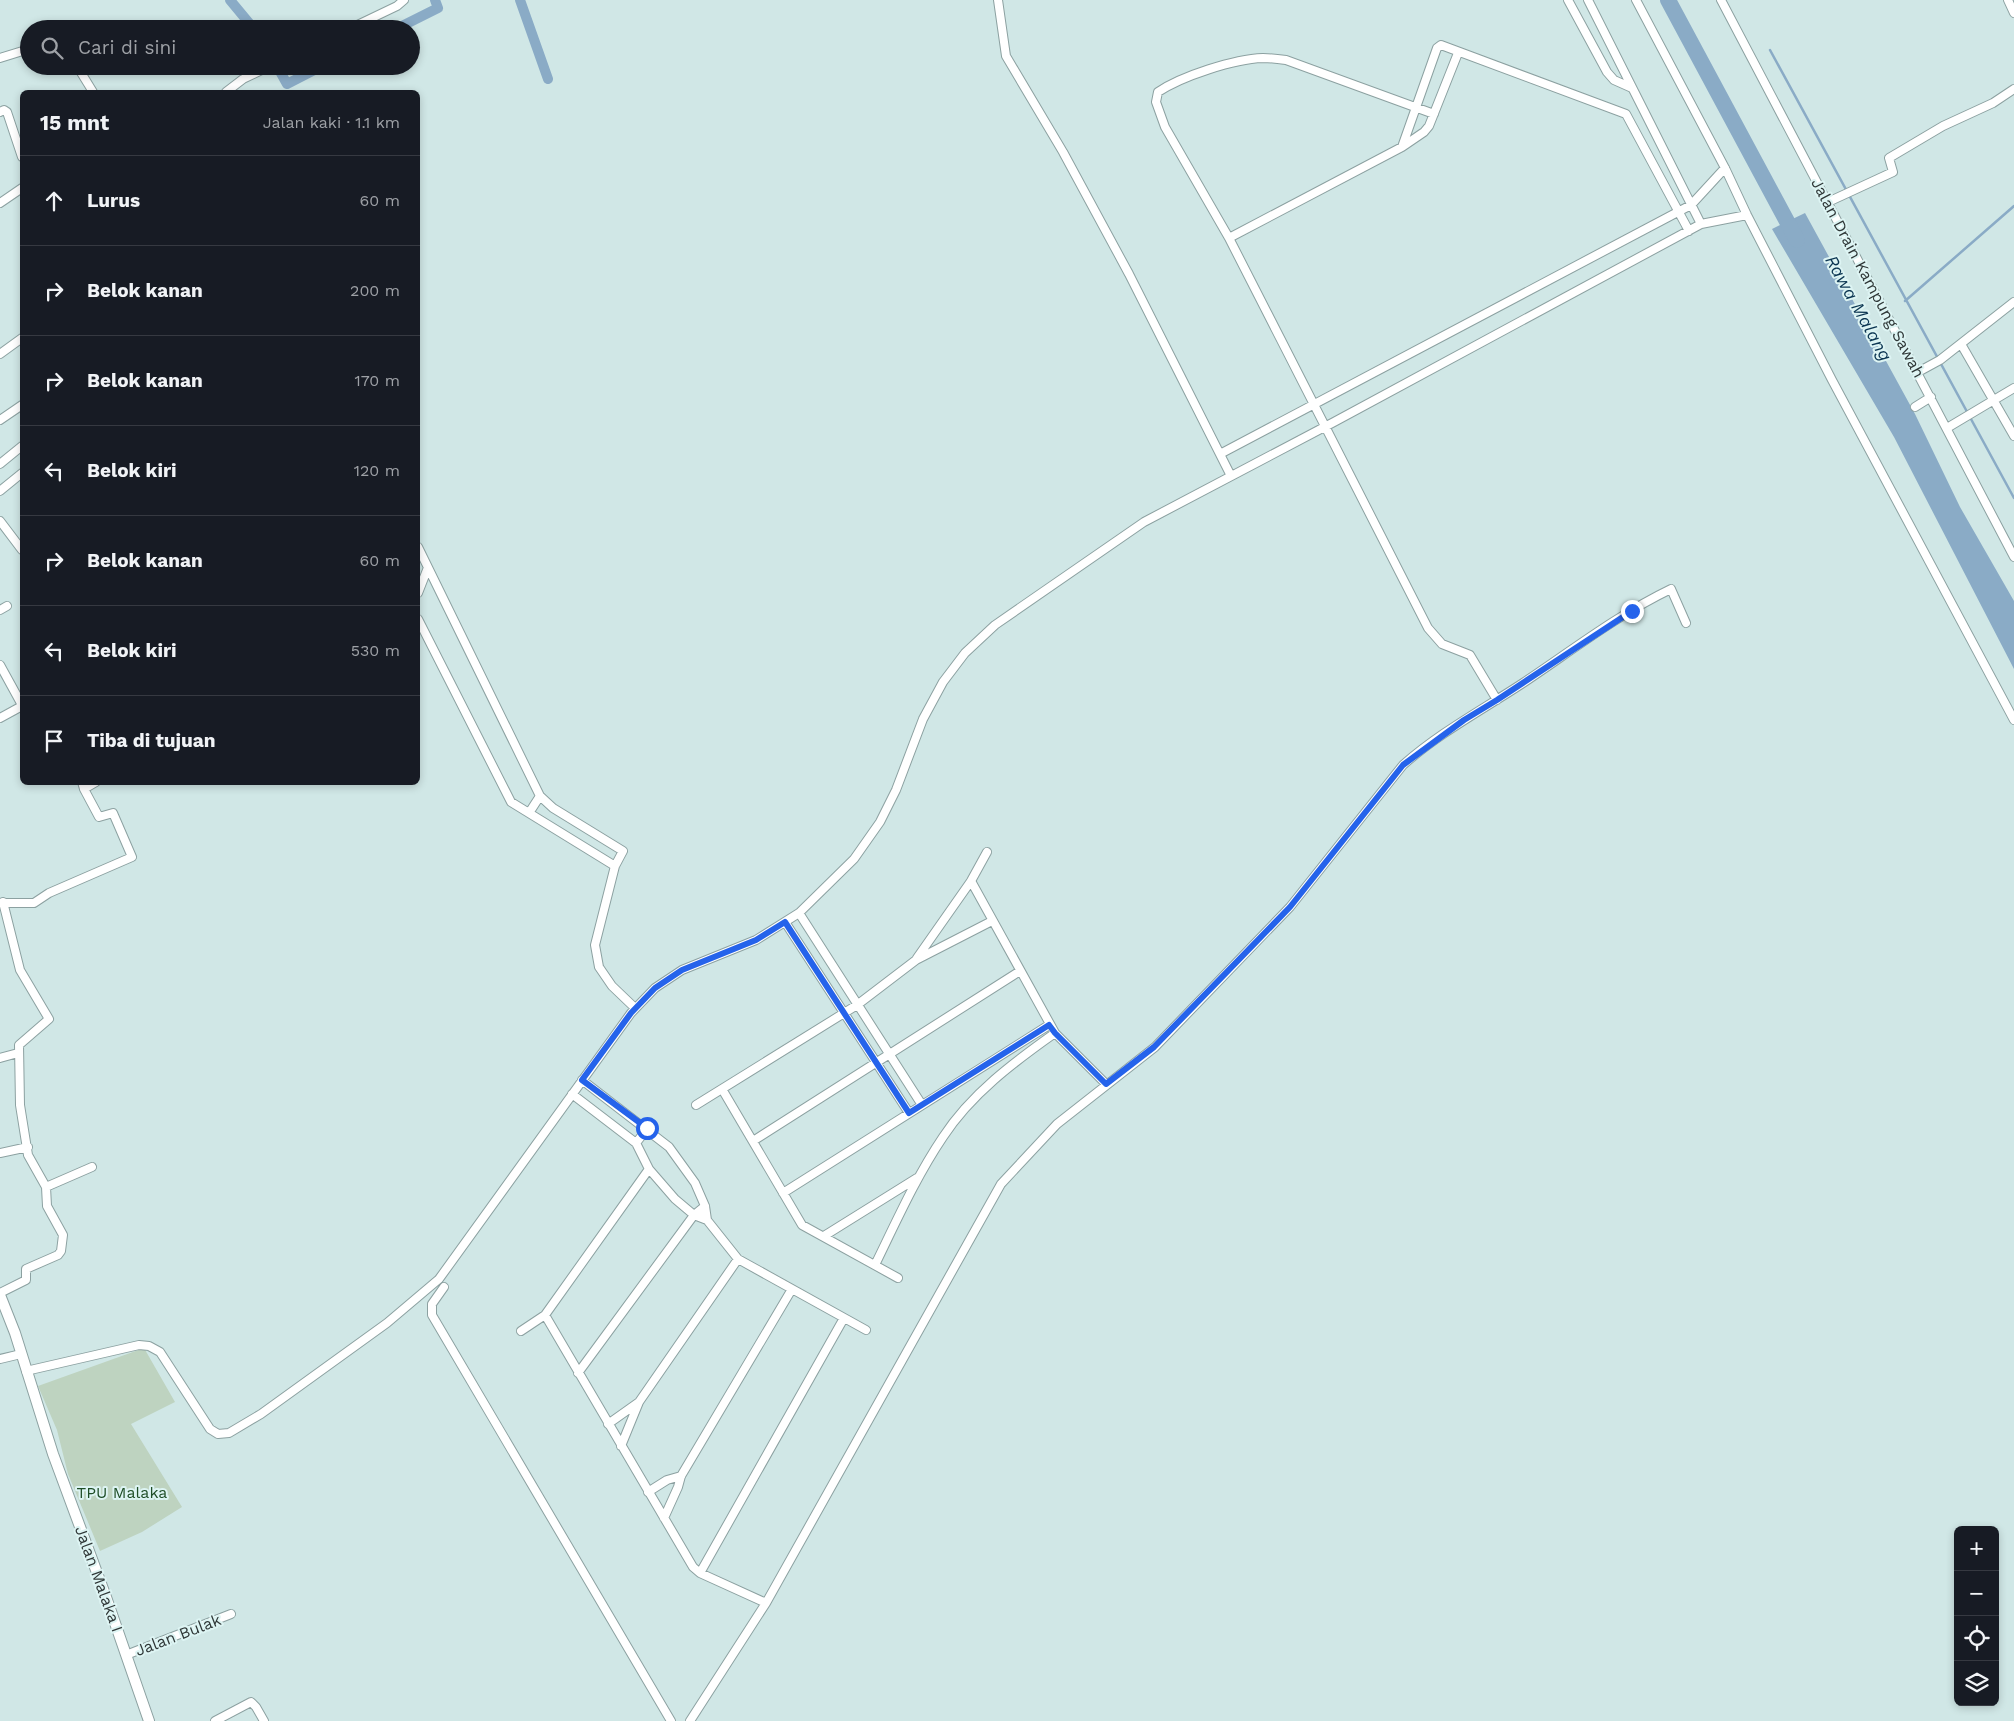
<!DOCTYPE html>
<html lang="id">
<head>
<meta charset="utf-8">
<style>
  body { margin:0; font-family:"Work Sans",sans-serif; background:#242831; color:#f1f3f6 }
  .controls { position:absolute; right:15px; bottom:15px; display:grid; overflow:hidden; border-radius:8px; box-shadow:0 2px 8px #0003 }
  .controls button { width:45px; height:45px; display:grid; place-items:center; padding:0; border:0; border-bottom:1px solid #363941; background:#171b24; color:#f1f3f6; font:25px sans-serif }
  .stop { position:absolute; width:15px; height:15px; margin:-11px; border:4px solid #2563eb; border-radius:50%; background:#fff }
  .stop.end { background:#2563eb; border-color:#fff; box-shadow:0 1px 5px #0008 }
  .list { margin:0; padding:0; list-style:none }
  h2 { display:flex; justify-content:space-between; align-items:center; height:65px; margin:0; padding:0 20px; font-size:21px }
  h2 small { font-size:16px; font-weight:400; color:#9ea1a6 }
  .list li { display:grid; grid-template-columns:32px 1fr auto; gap:15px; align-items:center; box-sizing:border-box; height:90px; padding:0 20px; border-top:1px solid #363941 }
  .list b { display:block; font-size:19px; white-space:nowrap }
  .list em { font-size:16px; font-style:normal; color:#9ea1a6 }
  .icon { flex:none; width:28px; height:28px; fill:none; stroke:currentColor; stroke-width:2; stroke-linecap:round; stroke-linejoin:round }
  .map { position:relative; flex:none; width:2014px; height:1721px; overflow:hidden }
  .search { position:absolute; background:#171b24; box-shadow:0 2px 8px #0003; left:20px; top:20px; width:400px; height:55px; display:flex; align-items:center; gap:12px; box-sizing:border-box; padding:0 18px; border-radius:28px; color:#9ea1a6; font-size:19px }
  .panel { position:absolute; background:#171b24; box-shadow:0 2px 8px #0003; left:20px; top:90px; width:400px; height:695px; border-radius:8px }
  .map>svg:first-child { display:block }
</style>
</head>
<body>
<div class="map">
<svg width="2014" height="1721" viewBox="0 0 2014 1721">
  <rect width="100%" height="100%" fill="#d0e7e6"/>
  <path fill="#bed3c0" d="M144,1348L175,1402L131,1424L182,1507L142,1532L100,1551L68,1474L57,1430L38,1386Z"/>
  <path fill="#8aabc6" d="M1805,213L1915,414L1960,507L2014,601V669L1894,437L1772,229Z"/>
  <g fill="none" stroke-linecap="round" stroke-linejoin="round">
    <path stroke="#8aabc6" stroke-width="2.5" d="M1770,50L2014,498
      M1905,301L2014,206"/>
    <path stroke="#8aabc6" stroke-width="10" d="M230,0L254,29
      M520,0L548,79
      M396,29L438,8L435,0
      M277,66L287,84L322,66"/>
    <path stroke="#8aabc6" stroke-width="16" d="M1668,0L1797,240"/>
    <defs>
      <path id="street" d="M998,0L1006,56L1063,152L1129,274L1231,476
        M1568,0L1607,72L1614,80L1632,88
        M1588,0L1701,224
        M1636,0L1725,168L1747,215L1832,380L2014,720
        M1721,0L2014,557
        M2008,0L2014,13
        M349,29L397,6L404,0
        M0,58L29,49
        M77,66L93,92
        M226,92L243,79L270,66
        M0,112L4,110L7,112L22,157
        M1434,114L1286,60C1279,59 1271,58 1263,58C1234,59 1182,76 1158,92L1156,102L1165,127L1229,238L1428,628L1442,644L1470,655L1497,700
        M1402,147L1437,48L1441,45L1626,114L1689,231
        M1828,202L1893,172L1889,158L1943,126L1993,103L2014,89
        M0,203L22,188
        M1229,238L1402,147L1424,132L1429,126L1458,53
        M1961,344L2014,436
        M0,354L22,338
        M1918,372L1940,360L2014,302
        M1915,407L1931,397
        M0,420L22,405
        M1947,428L2014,388
        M1220,454L1691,205L1725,168
        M0,464L22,446
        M0,491L22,473
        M0,521L22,550
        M418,547L540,796L553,808L623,851L615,866L595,945L599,967L612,986L635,1008
        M418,593L427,570
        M0,610L7,606
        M418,619L511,802L615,866
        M0,665L22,705
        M0,718L22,706
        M82,782L84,789L96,782
        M529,813L540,796
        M971,881L1055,1033L1106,1084
        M0,903H34L49,893L132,857L113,813L99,817L84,789
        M799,913L922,1105
        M785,922L909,1113
        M917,958L971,881L987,852
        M0,1058L18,1053
        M582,1080L669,1147L695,1183L705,1206L707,1220L738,1259L866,1330
        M722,1089L802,1225L898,1278
        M572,1094L636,1143L649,1169L675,1199L694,1215L707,1220
        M696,1105L857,1005L916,960L992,921
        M753,1141L1020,971
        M636,1143L647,1129
        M0,1153L28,1147
        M46,1187L92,1167
        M783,1193L1049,1025
        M824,1236L917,1178
        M875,1265C896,1222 916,1177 943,1137C971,1094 1014,1062 1055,1033
        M444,1287L432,1304V1315L671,1721
        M0,1293L26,1280V1269L58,1255L61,1251L63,1235L47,1206L46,1187L28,1155L20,1105L19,1045L49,1019L20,970L3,902
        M545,1315L693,1567L700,1573L766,1603
        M521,1331L545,1315L649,1169
        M0,1359L21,1354
        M26,1371L139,1345L149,1346L160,1352L210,1429L218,1434L229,1433L261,1414L387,1323L439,1279L631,1013L655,988L682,970L756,940L799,913L854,859L880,822L896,790L923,719L943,682L965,653L995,625L1144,522L1334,422L1701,224L1747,215
        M578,1373L694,1215L705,1206
        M608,1424L639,1402
        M621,1446L639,1402L738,1259
        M648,1492L667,1480L681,1476
        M664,1518L678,1487L681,1476L792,1289
        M700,1573L844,1318
        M126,1655L231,1614
        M215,1721L251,1702L256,1707L264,1721
        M690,1721L766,1603L1001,1184L1057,1124L1155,1047L1290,907L1403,765C1439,733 1482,710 1523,683C1571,651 1619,614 1671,589L1686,623"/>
      <path id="secondary" d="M0,1295L15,1333L53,1454L106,1597L149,1721"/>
    </defs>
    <use href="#street" stroke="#8ca1a1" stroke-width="10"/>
    <use href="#secondary" stroke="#8ca1a1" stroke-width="12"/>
    <use href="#street" stroke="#fff" stroke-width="8"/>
    <use href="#secondary" stroke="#fff" stroke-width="10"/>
  </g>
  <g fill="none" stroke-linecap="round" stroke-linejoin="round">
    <path stroke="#2563eb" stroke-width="6" d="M647,1128L582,1080L631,1013L655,988L682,970L756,940L785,922L909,1113L1049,1025L1055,1033L1106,1084L1154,1047L1290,907L1403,765L1464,720L1497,700L1632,611"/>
  </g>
  <g text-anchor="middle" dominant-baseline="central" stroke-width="4" stroke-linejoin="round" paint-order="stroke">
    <g font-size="16" fill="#2f3737" stroke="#ddf4f3">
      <text transform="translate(1868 278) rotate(62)">Jalan Drain Kampung Sawah</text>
      <text transform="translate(99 1579) rotate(70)">Jalan Malaka I</text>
      <text transform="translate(178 1635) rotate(-21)">Jalan Bulak</text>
    </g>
    <g font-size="16" fill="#1f4e27" stroke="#ddf4f3">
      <text x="122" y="1492">TPU Malaka</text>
    </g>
    <g font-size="18" font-style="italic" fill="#0c3652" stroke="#ddf4f3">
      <text transform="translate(1859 308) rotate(61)">Rawa Malang</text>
    </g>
  </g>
</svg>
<div class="controls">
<button>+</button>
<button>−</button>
<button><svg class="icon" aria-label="locate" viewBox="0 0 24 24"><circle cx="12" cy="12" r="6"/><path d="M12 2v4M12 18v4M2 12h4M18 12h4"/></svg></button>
<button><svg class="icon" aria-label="layers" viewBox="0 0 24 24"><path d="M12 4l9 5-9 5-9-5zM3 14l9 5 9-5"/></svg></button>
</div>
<div class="stop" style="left:647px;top:1128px"></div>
<div class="stop end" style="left:1632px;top:611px"></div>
<div class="search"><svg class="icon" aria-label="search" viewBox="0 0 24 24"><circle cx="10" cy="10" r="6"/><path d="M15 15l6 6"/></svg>Cari di sini</div>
<section class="panel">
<h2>15 mnt<small>Jalan kaki · 1.1 km</small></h2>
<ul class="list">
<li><svg class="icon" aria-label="ahead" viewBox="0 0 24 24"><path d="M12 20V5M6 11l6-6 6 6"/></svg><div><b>Lurus</b></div><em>60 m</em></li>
<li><svg class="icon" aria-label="right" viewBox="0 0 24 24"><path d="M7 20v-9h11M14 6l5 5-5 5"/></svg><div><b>Belok kanan</b></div><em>200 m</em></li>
<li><svg class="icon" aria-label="right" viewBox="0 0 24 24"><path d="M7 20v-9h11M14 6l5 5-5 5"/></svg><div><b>Belok kanan</b></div><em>170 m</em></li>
<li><svg class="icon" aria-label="left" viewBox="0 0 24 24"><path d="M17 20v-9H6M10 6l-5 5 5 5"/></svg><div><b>Belok kiri</b></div><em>120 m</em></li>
<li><svg class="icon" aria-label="right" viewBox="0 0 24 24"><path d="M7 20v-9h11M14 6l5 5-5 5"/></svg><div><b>Belok kanan</b></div><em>60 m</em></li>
<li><svg class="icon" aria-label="left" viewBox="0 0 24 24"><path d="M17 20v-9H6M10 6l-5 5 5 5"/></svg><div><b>Belok kiri</b></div><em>530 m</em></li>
<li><svg class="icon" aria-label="arrive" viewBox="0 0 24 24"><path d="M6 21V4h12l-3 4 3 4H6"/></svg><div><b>Tiba di tujuan</b></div></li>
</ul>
</section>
</div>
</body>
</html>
